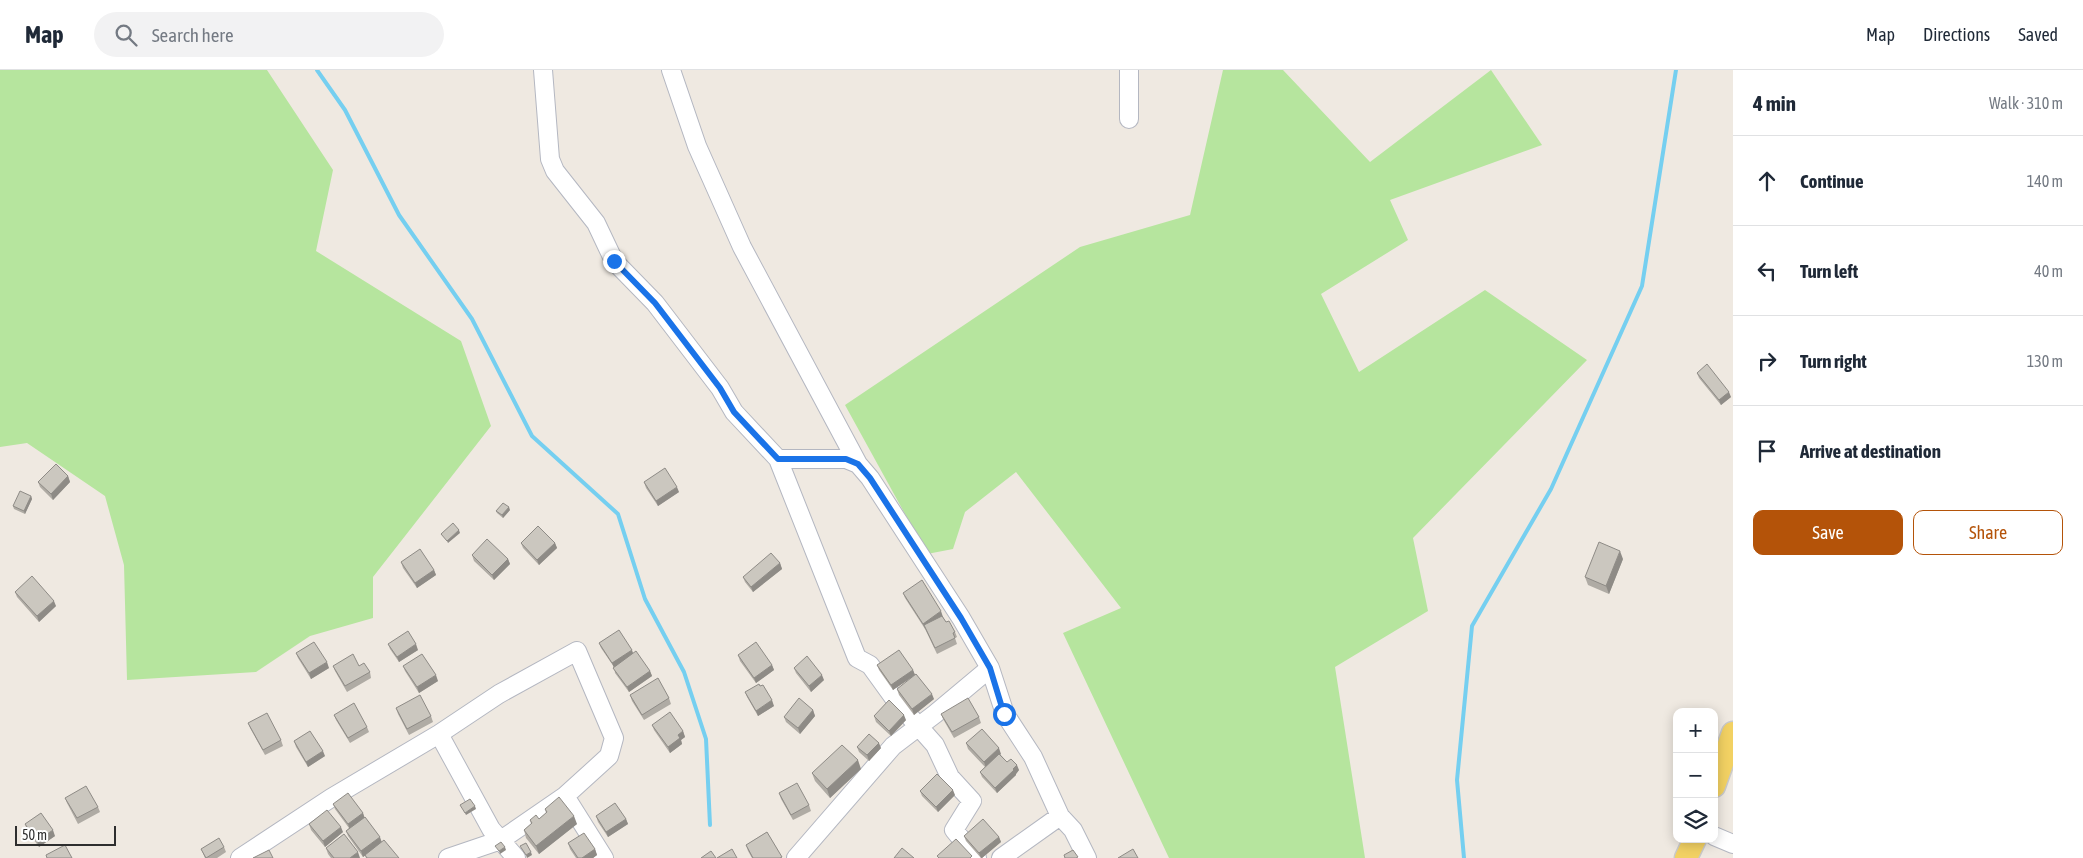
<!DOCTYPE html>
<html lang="en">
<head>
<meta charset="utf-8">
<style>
  body { margin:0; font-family:"Asap Condensed",sans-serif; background:#f2f2f3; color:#1f2937 }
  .controls { position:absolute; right:15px; bottom:15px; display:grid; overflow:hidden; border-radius:10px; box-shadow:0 2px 12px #0003 }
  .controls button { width:45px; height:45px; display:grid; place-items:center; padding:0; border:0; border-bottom:1px solid #e0e1e3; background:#fff; color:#1f2937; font:25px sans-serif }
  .scale { position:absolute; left:15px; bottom:12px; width:101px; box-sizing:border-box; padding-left:5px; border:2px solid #2e2e2e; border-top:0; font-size:14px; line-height:18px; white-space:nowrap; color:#2e2e2e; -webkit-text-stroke:4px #fff; paint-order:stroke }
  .stop { position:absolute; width:15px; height:15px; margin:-11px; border:4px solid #1a73e8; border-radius:50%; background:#fff }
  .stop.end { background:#1a73e8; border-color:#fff; box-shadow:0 1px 5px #0008 }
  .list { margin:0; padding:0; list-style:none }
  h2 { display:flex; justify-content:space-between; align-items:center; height:65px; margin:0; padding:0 20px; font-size:21px }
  h2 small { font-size:16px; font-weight:400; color:#747a83 }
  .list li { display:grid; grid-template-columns:32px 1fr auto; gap:15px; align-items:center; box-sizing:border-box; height:90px; padding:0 20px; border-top:1px solid #e0e1e3 }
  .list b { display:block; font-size:19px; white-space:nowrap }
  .list em { font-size:16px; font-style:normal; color:#747a83 }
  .actions { display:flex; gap:10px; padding:15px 20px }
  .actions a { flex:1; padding:11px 0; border:1px solid #b45309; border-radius:10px; text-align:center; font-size:18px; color:#b45309 }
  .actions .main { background:#b45309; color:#fff }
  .icon { flex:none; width:28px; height:28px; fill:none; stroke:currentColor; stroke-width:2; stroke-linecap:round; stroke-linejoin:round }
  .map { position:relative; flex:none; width:1733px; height:788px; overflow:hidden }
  header { display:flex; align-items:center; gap:30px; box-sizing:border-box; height:70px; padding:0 25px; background:#fff; border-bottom:1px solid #e0e1e3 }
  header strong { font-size:24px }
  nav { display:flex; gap:28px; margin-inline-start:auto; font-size:18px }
  .search { width:350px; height:45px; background:#f2f2f3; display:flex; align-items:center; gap:12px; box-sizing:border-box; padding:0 18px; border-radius:28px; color:#747a83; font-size:19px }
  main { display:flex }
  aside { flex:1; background:#fff }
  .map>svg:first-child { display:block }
</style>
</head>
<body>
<header>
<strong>Map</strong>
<div class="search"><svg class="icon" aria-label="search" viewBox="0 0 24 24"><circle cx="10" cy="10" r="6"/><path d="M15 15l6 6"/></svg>Search here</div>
<nav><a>Map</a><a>Directions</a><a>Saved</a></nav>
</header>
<main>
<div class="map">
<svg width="1733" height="788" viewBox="0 0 1733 788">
  <rect width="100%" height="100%" fill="#efe9e1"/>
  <path fill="#b6e59e" d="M0,0H267L333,100L316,181L461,271L491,356L373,507V548L310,566L256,602L127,610L124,495L105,426L27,373L0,377Z
    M1223,0H1283L1370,92L1491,0L1542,75L1390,130L1408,170L1321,224L1359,302L1485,220L1587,290L1413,468L1428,541L1335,597L1365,788H1169L1063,563L1121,538L1016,402L965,442L953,479L927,484L845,335L1080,177L1190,145Z"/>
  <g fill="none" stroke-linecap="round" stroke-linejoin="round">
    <path stroke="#75cff0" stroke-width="4" d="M317,0L345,40L399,145L472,249L532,366L618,444L645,529L684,602L706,669L710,755
      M1464,788L1457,710L1472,556L1551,419L1642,216L1676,0"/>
    <defs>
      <path id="minor" d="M543,0L550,89L555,101L596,153L614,191L655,233L720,318L734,342L778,389L857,588L870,595L896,631L935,675L950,707L972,731L954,760L977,788
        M671,0L697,76L742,177L858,394
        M1129,49V0
        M778,389H846L858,394L870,408L961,548L990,598L1005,644L1033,687L1060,746L1073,760L1087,788
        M439,664L491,759L516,788
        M565,726L604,788
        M1714,766L1733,774
        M240,788L331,728L439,664L499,624L577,581L614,668L609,686L565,726L501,770L448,788
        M796,788L893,676L935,644L990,598
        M1001,788L1060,746"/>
      <path id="major" d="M1714,716L1733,663
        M1686,788L1695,769"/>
    </defs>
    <use href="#minor" stroke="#b4b7c1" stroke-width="20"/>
    <use href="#major" stroke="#c9c9c9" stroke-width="25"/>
    <use href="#minor" stroke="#fff" stroke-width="18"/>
    <use href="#major" stroke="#f2d163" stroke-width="22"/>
  </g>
  <path fill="#afaba4" d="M1697,303L1731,327L1721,335L1699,308Z
    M68,406L70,412L53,430L40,417L38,412Z
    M644,412L679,422L658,436L646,418Z
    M31,426L32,429L25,444L14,439L13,436Z
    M510,440L503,448L497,443L496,441Z
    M521,473H555L557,478L539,495L523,478Z
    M472,485L508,489L510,494L494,510L474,491Z
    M1623,489L1609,524L1588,515L1585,507Z
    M401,492L434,500L436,505L417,518L403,498Z
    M780,493L782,499L753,522L745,512L743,507Z
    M15,522L56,536L39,552L17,527Z
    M903,523L943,547L946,552L955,562L957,567L955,568L957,574L937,584L925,559L905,528Z
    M599,573L633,583L650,601L652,606L629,622L615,603L614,597L601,578Z
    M388,574L418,580L399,592L390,579Z
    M296,583L329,598L311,609L298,588Z
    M738,585L772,595L774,600L756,613L740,591Z
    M877,595L913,600L915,605L893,620L879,600Z
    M333,596H359L370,602L371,608L347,622L335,601Z
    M403,596L438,611L419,623L405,601Z
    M794,598L824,610L811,622L796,603Z
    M897,619L934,629L914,645L899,625Z
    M745,622L774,636L758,646L747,627Z
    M630,625L669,628L671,634L644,650L632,631Z
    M396,638L431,646L433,652L409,665L398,644Z
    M813,640L815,646L800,664L786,652L784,647Z
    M941,644L979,647L981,653L954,668L943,649Z
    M334,645L367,657L369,662L350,673L336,650Z
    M874,646L906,650L891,666L876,652Z
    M248,653L281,670L283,676L265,685L250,658Z
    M652,655L683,661L685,667L681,670L682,674L670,683L654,660Z
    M294,671L325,686L308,697L296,677Z
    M966,673L1001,684H1000L1007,692L1019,700L1016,704V705L997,723L982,707L980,702L985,697L968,679Z
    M857,677L881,678L869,691L859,682Z
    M861,699L830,728L815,711L812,703Z
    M920,721L955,725L938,742L922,726Z
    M779,723L809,735L811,741L793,750L781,729Z
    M65,728L98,737L100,742L78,754L67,733Z
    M333,734L363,743L364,747L382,772L399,788H366L365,785L368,783L363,787L348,766L346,761L349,758L335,739Z
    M545,739L577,754L539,784L526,768L524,760L531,754L530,750L539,749L546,743Z
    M596,746L626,749L628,754L608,767L598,752Z
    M25,754L55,766L39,777L27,760Z
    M309,754L343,762L325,777L311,760Z
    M767,762L782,788H752L748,781L746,775Z
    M964,766L999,767L1001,772L982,788H981L966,771Z
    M568,773L595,779L597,785L593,788H576L570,779Z
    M224,777L226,782L217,788H205L201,779Z
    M326,778L360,788H331L328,784Z"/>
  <path fill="#8e8b86" d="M1729,322L1731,327L1721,335L1719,330Z
    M68,406L70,412L53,430L51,424Z
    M677,417L679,422L658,436L656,431Z
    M31,426L32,429L25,444L24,441Z
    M509,437L510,440L503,448L502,445Z
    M459,460L460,463L448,473L447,471Z
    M555,473L557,478L539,495L537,490Z
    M1620,481L1623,489L1609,524L1606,516Z
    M508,489L510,494L494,510L492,505Z
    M780,493L782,499L753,522L751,517Z
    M434,500L436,505L417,518L415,513Z
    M54,531L56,536L39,552L37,546Z
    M941,541L943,547L926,558L924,555L925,559L923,554Z
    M416,574L418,580L399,592L397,587Z
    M632,580L634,586L614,598L612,593Z
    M327,592L329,598L311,609L309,603Z
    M772,595L774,600L756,613L754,608Z
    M913,600L915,605L893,620L891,615Z
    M650,601L652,606L629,622L627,617Z
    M436,605L438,611L419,623L417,617Z
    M822,605L824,610L811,622L809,616Z
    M932,624L934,629L914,645L912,639Z
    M772,630L774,636L758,646L756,641Z
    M813,640L815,646L800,664L798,658Z
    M904,645L906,650L891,666L889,661Z
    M683,661L685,667L681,670L682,674L670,683L668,677L678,665Z
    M879,673L881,678L869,691L867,685Z
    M999,678L1001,684L986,698L984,692Z
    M323,681L325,686L308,697L306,692Z
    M858,690L861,699L830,728L827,719Z
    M1017,695L1019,700L1016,704V705L997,723L995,718Z
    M953,720L955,725L938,742L936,737Z
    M475,736L476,739L466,745L465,743Z
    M363,743L365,749L350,760L348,754Z
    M574,746L577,754L539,784L536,776Z
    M626,749L628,754L608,767L606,762Z
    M341,757L343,762L325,777L323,771Z
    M53,760L55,766L39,777L37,771Z
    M380,767L382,773L363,787L361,781Z
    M999,767L1001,772L982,788H981L979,783Z
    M505,777L506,780L500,784L499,781Z
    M595,779L597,785L593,788H582Z
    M358,782L360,788H350Z
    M531,782L532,785L527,788L526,785Z"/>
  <path fill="#cbc7bf" stroke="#8e8b86" d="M1707,294L1729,322L1719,330L1697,303Z
    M56,394L68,406L51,424L38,412Z
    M665,398L677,417L656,431L644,412Z
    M20,421L31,426L24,441L13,436Z
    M503,433L509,437L502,445L496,441Z
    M453,453L459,460L447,471L441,464Z
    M538,456L555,473L537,490L521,473Z
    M487,469L508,489L492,505L472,485Z
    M1599,472L1620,481L1606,516L1585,507Z
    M420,479L434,500L415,513L401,492Z
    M771,483L780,493L751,517L743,507Z
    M32,506L54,531L37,546L15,522Z
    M922,510L941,541L923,554L903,523Z
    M942,546L946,552L949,551L955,562L953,563L955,568L935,578L924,555Z
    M619,560L632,580L612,593L599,573Z
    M408,561L416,574L397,587L388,574Z
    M314,572L327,592L309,603L296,583Z
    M756,572L772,595L754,608L738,585Z
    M899,580L913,600L891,615L877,595Z
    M636,581L650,601L627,617L613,598Z
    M353,584L359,596L364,593L370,602L345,616L333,596Z
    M422,584L436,605L417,617L403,596Z
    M807,586L822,605L809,616L794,598Z
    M916,604L932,624L912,639L897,619Z
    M658,608L669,628L642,645L630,625Z
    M759,614L760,616L763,615L772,630L756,641L745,622Z
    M420,625L431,646L407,659L396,638Z
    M799,628L813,640L798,658L784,647Z
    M968,628L979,647L952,662L941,644Z
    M889,630L904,645L889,661L874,646Z
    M354,633L367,657L348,668L334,645Z
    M670,642L683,661L678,665L680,668L668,677L652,655Z
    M267,643L281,670L263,680L248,653Z
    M982,659L999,678L984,692L966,673Z
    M310,661L323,681L306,692L294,671Z
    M869,664L879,673L867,685L857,677Z
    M842,675L858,690L827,719L812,703Z
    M999,684L1007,692L1011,689L1017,695L1013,699L1014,700L995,718L980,702Z
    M937,704L953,720L936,737L920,721Z
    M797,713L809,735L791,745L779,723Z
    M86,716L98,737L77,748L65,728Z
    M348,723L363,743L348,754L333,734Z
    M559,727L574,746L536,776L524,760L532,753L530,750L536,745L539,749L547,742L545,739Z
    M470,729L475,736L465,743L460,735Z
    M615,733L626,749L606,762L596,746Z
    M327,740L341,757L323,771L309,754Z
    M41,743L53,760L37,771L25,754Z
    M365,747L380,767L361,781L346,761Z
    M983,749L999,767L979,783L964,766Z
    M767,762L782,787L780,788H753L746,775Z
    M584,763L595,779L582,788H578L568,773Z
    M344,764L358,782L350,788H334L326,778Z
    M219,768L224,777L206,788L201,779Z
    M956,769L972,786L970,788H939L937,786Z
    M384,770L399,788H367L365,785Z
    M501,772L505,777L499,781L495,776Z
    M526,773L531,782L526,785L520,776Z
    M65,775L72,788H47L46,785Z
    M902,778L914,788H894Z
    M732,779L737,788H717Z
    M1133,779L1138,788H1118Z
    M269,780L273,788H253Z
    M1073,780L1078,787L1076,788H1065L1064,785Z
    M711,781L716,788H701Z"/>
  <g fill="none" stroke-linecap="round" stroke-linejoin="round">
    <path stroke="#1a73e8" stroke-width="6" d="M614,191L655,233L720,318L734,342L778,389H846L858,394L870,408L961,548L990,598L1004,644"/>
  </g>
</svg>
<div class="controls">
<button>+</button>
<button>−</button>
<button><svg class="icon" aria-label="layers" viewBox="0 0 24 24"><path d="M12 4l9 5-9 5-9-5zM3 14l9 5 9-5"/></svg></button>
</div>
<div class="scale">50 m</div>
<div class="stop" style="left:1004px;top:644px"></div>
<div class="stop end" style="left:614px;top:191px"></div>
</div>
<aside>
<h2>4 min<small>Walk · 310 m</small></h2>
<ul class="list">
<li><svg class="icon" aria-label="ahead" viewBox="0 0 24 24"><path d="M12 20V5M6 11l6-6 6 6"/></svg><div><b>Continue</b></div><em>140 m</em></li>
<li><svg class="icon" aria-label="left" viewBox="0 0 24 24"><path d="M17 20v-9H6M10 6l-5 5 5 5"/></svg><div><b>Turn left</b></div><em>40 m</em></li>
<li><svg class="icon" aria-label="right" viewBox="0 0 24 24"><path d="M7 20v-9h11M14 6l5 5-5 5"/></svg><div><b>Turn right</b></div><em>130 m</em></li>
<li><svg class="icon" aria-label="arrive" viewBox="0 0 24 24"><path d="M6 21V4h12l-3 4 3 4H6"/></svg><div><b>Arrive at destination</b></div></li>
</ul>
<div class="actions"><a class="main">Save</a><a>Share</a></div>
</aside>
</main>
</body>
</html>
